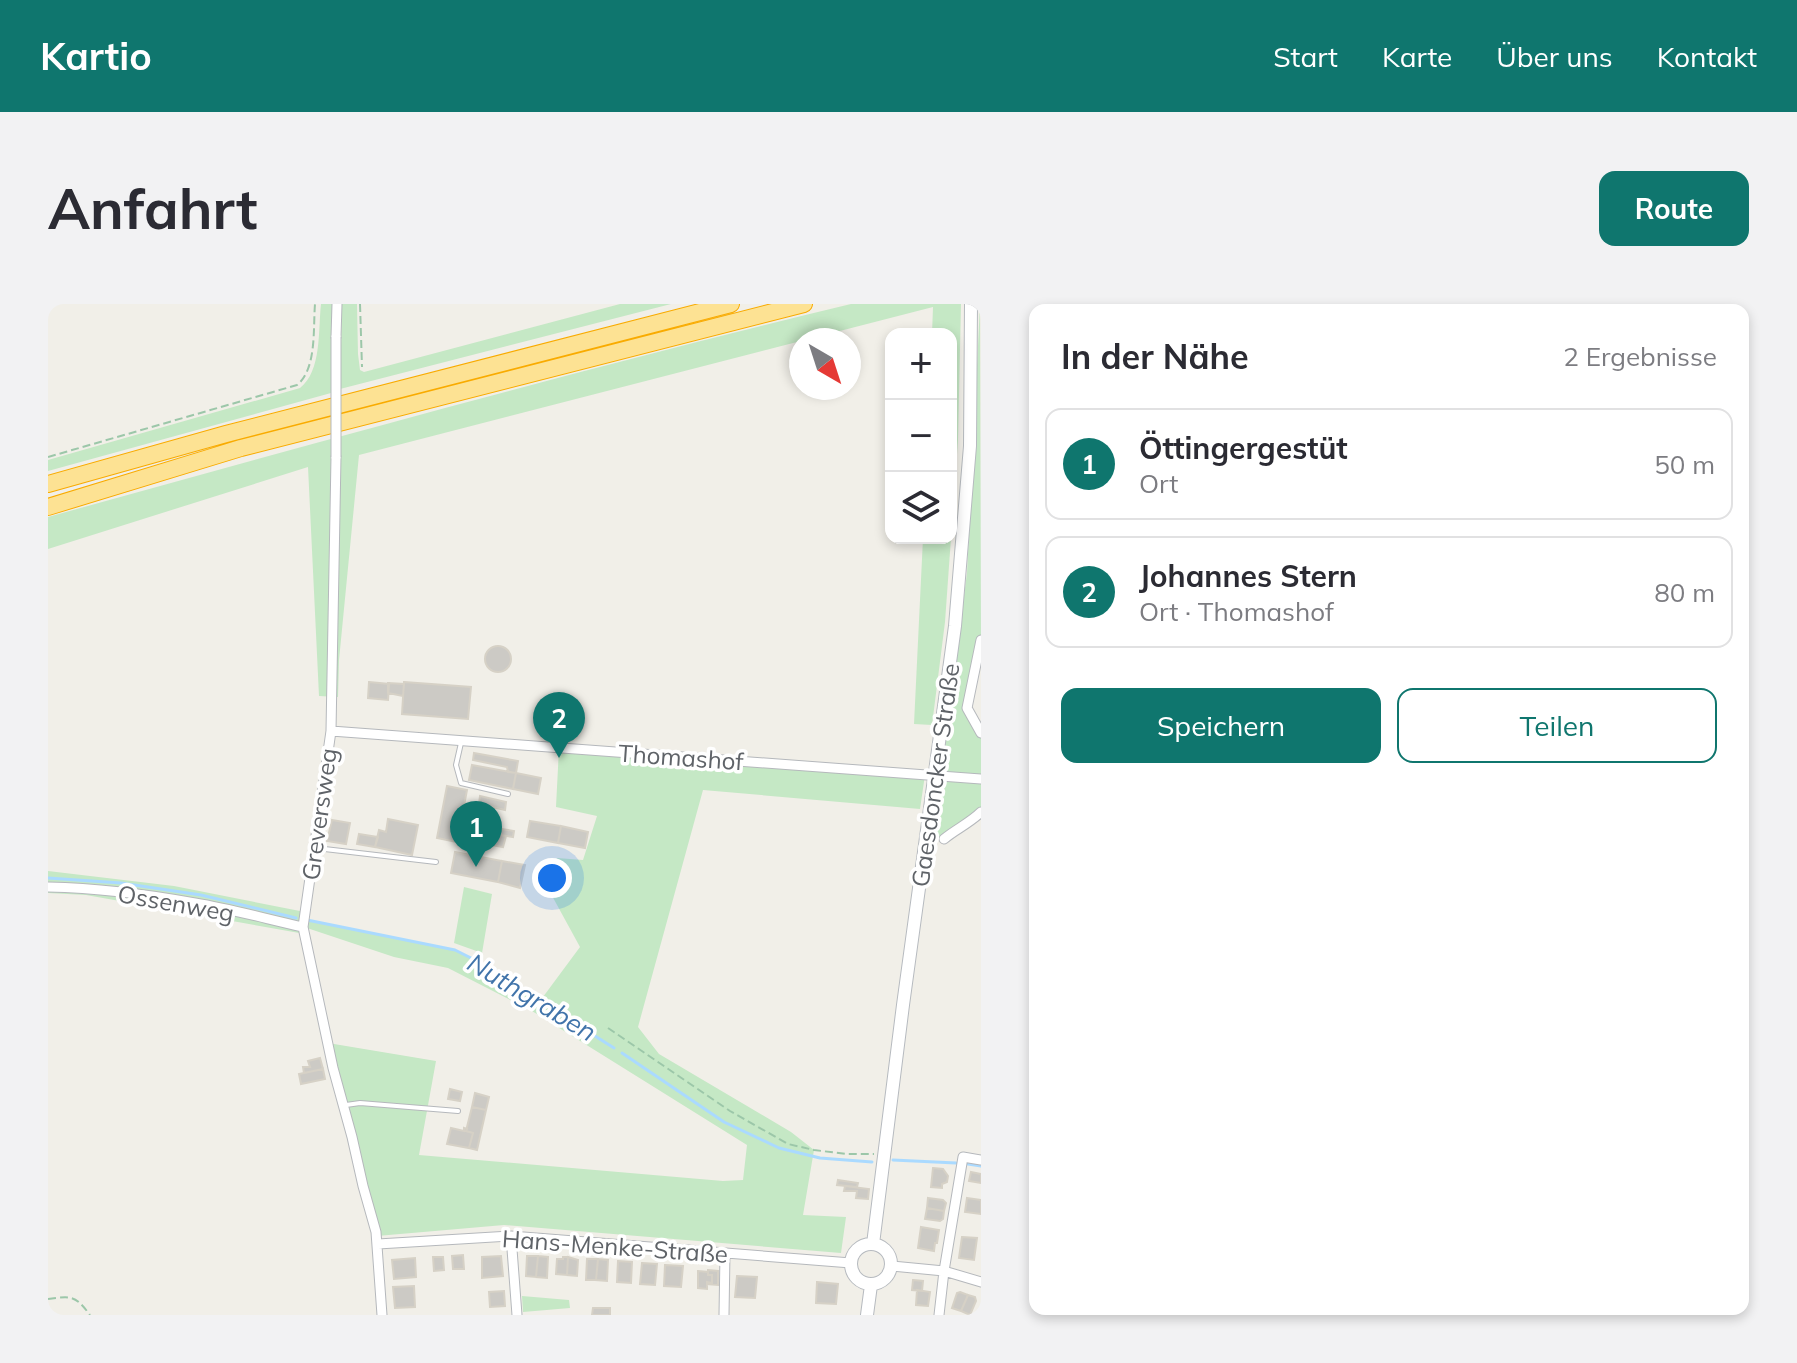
<!DOCTYPE html>
<html lang="de">
<head>
<meta charset="utf-8">
<style>
  body { margin:0; font-family:Mulish,sans-serif; background:#f2f2f3; color:#2b2b33 }
  .controls { position:absolute; right:24px; top:24px; display:grid; overflow:hidden; border-radius:16px; box-shadow:0 4px 12px #0003 }
  .controls button { width:72px; height:72px; display:grid; place-items:center; padding:0; border:0; border-bottom:2px solid #e1e1e2; background:#fff; color:#2b2b33; font:40px sans-serif }
  .compass { position:absolute; left:741px; top:24px; width:72px; height:72px; border-radius:50%; background:#fff; box-shadow:0 4px 12px #0003; rotate:141deg }
  .you { position:absolute; left:504px; top:574px; width:28px; height:28px; margin:-20px; border:6px solid #fff; border-radius:50%; background:#1a73e8; box-shadow:0 0 0 12px #1a73e833 }
  .badge { display:grid; place-items:center; width:52px; height:52px; border-radius:50%; background:#0f766e; color:#fff; font-size:26px; font-weight:700 }
  .pin { position:absolute; translate:-50% -66px; filter:drop-shadow(0 2px 4px #0008) }
  .pin::after { content:''; position:absolute; top:42px; width:28px; height:24px; background:inherit; clip-path:polygon(0 0,100% 0,50% 100%) }
  .list { margin:0; padding:0; list-style:none }
  h2 { display:flex; justify-content:space-between; align-items:center; height:104px; margin:0; padding:0 32px; font-size:34px }
  h2 small { font-size:26px; font-weight:400; color:#7c7c81 }
  .list li { display:grid; grid-template-columns:52px 1fr auto; gap:24px; align-items:center; box-sizing:border-box; height:112px; margin:0 16px 16px; padding:0 16px; border:2px solid #e1e1e2; border-radius:16px }
  .list b { display:block; font-size:30px; white-space:nowrap }
  .list p { margin:0; font-size:26px; white-space:nowrap; color:#7c7c81 }
  .list em { font-size:26px; font-style:normal; color:#7c7c81 }
  .actions { display:flex; gap:16px; padding:24px 32px }
  .actions a { flex:1; padding:18px 0; border:2px solid #0f766e; border-radius:16px; text-align:center; font-size:28px; color:#0f766e }
  .actions .main { background:#0f766e; color:#fff }
  .icon { flex:none; width:44px; height:44px; fill:none; stroke:currentColor; stroke-width:2; stroke-linecap:round; stroke-linejoin:round }
  .map { position:relative; flex:none; width:933px; height:1011px; overflow:hidden; border-radius:16px }
  header { display:flex; align-items:center; gap:48px; box-sizing:border-box; height:112px; padding:0 40px; background:#0f766e; color:#fff }
  header strong { font-size:38px }
  nav { display:flex; gap:44px; margin-inline-start:auto; font-size:28px }
  .intro { display:flex; align-items:center; justify-content:space-between; box-sizing:border-box; height:192px; padding:0 48px }
  h1 { margin:0; font-size:56px }
  .button { padding:20px 36px; border-radius:16px; background:#0f766e; color:#fff; font-size:28px; font-weight:700 }
  main { display:flex; gap:48px; padding:0 48px }
  aside { flex:1; background:#fff; border-radius:16px; box-shadow:0 4px 12px #0003 }
  .map>svg:first-child { display:block }
</style>
</head>
<body>
<header>
<strong>Kartio</strong>
<nav><a>Start</a><a>Karte</a><a>Über uns</a><a>Kontakt</a></nav>
</header>
<div class="intro"><h1>Anfahrt</h1><a class="button">Route</a></div>
<main>
<div class="map">
<svg width="933" height="1011" viewBox="0 0 933 1011">
  <rect width="100%" height="100%" fill="#f1efe8"/>
  <path fill="#c5e8c5" d="M273,0H285L283,89L0,167V156L252,84C274,67 270,26 273,0Z
    M294,0H309L310,50L312,66L316,68L572,0H623L292,85Z
    M803,0H913L910,136L897,318L884,421L866,420L875,234H903V30H884L885,3L311,151L291,356L290,393L271,392L260,163L0,245V213C267,139 533,65 803,0Z
    M932,0L933,336L919,404L933,429V508L896,535L884,534L919,269Z
    M511,444L877,471L872,505L655,486L590,723L611,750L743,828L766,846L755,911L798,913L793,949L456,921L329,932L280,739L388,757L371,851L675,877L695,876L699,841L484,707L400,664L346,653L256,623L257,630L38,591L0,589V567L126,582L257,608L256,615L407,646L425,655L492,697L532,643L497,579L509,554L535,556L549,512L508,503Z
    M416,583L444,590L434,649L406,639Z
    M474,992L521,996L522,1004L475,1008Z"/>
  <g fill="none" stroke-linecap="round" stroke-linejoin="round">
    <path stroke="#aadaff" stroke-width="3" d="M0,574L73,579L153,591L248,614
      M259,616L407,646L425,655L566,744
      M574,749L676,818L731,844L772,854L824,858
      M845,856L908,859
      M920,860L933,862"/>
  </g>
  <path fill="#cccac5" stroke="#d6d1c6" stroke-width="2" d="M437 355a13 13 0 1 1 26 0a13 13 0 1 1-26 0Z
    M321,378L341,380L340,396L320,394Z
    M356,378L423,383L420,415L354,410Z
    M340,379L356,380L355,392L340,389Z
    M426,449L470,457L468,469L460,468L459,463L425,456Z
    M424,461L468,469L465,485L421,476Z
    M468,469L493,474L490,490L465,485Z
    M399,482L419,486L409,538L389,534Z
    M432,492L458,498L457,506L431,500Z
    M428,509L449,513L443,541L423,537Z
    M340,515L370,521L364,551L327,543L331,526L338,528Z
    M284,516L302,519L298,540L279,537Z
    M482,517L513,522L510,539L479,533Z
    M513,522L540,528L537,544L510,539Z
    M447,524L466,527L465,533L446,530Z
    M311,530L330,533L327,543L309,540Z
    M446,530L458,532L455,543L443,541Z
    M407,548L454,557L450,578L403,569Z
    M454,557L477,561L472,584L450,578Z
    M272,754L275,765L256,769L255,763H262L260,757Z
    M275,765L277,775L253,780L251,770Z
    M402,785L414,788L412,797L400,795Z
    M427,789L441,793L438,806L424,803Z
    M424,803L438,806L429,846L421,844L425,829L418,827Z
    M403,824L416,827V824L419,825L418,827L425,829L421,844L399,840Z
    M885,864L895,865L900,872L899,878L894,880V884L883,883Z
    M923,868L933,870V879L921,877Z
    M790,876L810,879L809,883L789,881Z
    M797,882L821,885L820,895L808,894L809,887H796Z
    M880,894L895,896L898,899L896,907L879,904Z
    M919,894L933,896V910L917,908Z
    M879,904L896,907L895,915L892,917L877,915Z
    M873,923L891,926L889,939H887L886,947L870,944Z
    M914,933L929,934L926,956L911,954Z
    M415,951L416,965H405L404,952Z
    M453,952L455,972L434,974V953Z
    M479,952H490L488,973L478,972Z
    M490,952L500,953L499,974L488,973Z
    M385,953H395L396,966L386,967Z
    M515,953H520L519,971L508,970L509,955H515Z
    M520,953L530,956L529,972L519,971Z
    M367,954L368,973L346,975L344,956Z
    M539,955H550L548,976H538Z
    M550,955L560,956L559,977L548,976Z
    M570,957L584,958L583,979L569,978Z
    M594,959L609,960L607,981L592,980Z
    M617,961L635,962L633,983L616,982Z
    M660,966L670,967V981L659,980V978L664,979V971H660Z
    M650,967L660,968V971H664V979L659,978V985L650,984Z
    M689,972L709,973L707,994L687,993Z
    M865,976L875,977L874,987L864,986Z
    M769,978L790,980L788,1000L768,999Z
    M366,982L367,1003L347,1004L345,983Z
    M869,986L882,988L880,1002L868,1001Z
    M456,987L457,1002L442,1003L441,988Z
    M912,988L920,991L913,1007L904,1004L909,989Z
    M920,991L927,993L928,997L922,1011L913,1007Z
    M545,1004H562V1011H544Z"/>
  <g fill="none" stroke-linecap="round" stroke-linejoin="round">
    <defs>
      <path id="service" d="M413,439L408,461L413,479L460,490
        M268,544L388,558
        M298,801L312,799L410,807"/>
      <path id="minor" d="M288,33L289,0
        M288,153L283,427L255,623L285,764L304,833L315,882L328,928L334,1011
        M933,336L919,404L933,429
        M283,427L933,475
        M896,535C908,525 922,519 933,508
        M0,583C49,584 98,590 147,599C183,605 219,615 255,623
        M463,932L469,1011
        M330,940L463,932L803,959
        M844,962L896,967L933,978
        M676,1011L677,949
        M891,1011L896,967L915,853L933,856"/>
      <path id="secondary" d="M803 960a20 20 0 1 1 40 0a20 20 0 1 1-40 0Z
        M825,940L855,701L907,322L922,142L923,0
        M819,1011L823,981"/>
      <path id="motorway" d="M0,180L178,130L683,0
        M0,203L193,144L756,0"/>
    </defs>
    <use href="#service" stroke="#b5b8bc" stroke-width="6"/>
    <use href="#minor" stroke="#b5b8bc" stroke-width="11"/>
    <use href="#secondary" stroke="#b6babf" stroke-width="14"/>
    <use href="#motorway" stroke="#f9ab00" stroke-width="18"/>
    <path stroke="#9cc7a9" stroke-width="2" stroke-dasharray="8 4" stroke-linecap="butt" d="M312,0L314,63
      M0,153L249,81C269,65 265,24 267,0
      M560,724L682,807L740,840L766,846L798,850H826
      M0,995C24,992 27,991 42,1011"/>
    <use href="#service" stroke="#fff" stroke-width="4"/>
    <use href="#minor" stroke="#fff" stroke-width="9"/>
    <use href="#secondary" stroke="#fff" stroke-width="12"/>
    <use href="#motorway" stroke="#fde293" stroke-width="16"/>
    <defs>
      <path id="minor-bridge" d="M288,33V153"/>
    </defs>
    <use href="#minor-bridge" stroke="#b5b8bc" stroke-width="11" stroke-linecap="butt"/>
    <use href="#minor-bridge" stroke="#fff" stroke-width="9"/>
  </g>
  <g text-anchor="middle" dominant-baseline="central" stroke-width="7" stroke-linejoin="round" paint-order="stroke">
    <g font-size="24" fill="#5f6368" stroke="#fff">
      <text transform="translate(633 453) rotate(4)">Thomashof</text>
      <text transform="translate(887 471) rotate(-82)">Gaesdoncker Straße</text>
      <text transform="translate(271 510) rotate(-82)">Greversweg</text>
      <text transform="translate(128 599) rotate(10)">Ossenweg</text>
      <text transform="translate(567 942) rotate(4)">Hans-Menke-Straße</text>
    </g>
    <g font-size="26" font-style="italic" fill="#4174aa" stroke="#fff">
      <text transform="translate(484 693) rotate(31)">Nuthgraben</text>
    </g>
  </g>
</svg>
<div class="controls">
<button>+</button>
<button>−</button>
<button><svg class="icon" aria-label="layers" viewBox="0 0 24 24"><path d="M12 4l9 5-9 5-9-5zM3 14l9 5 9-5"/></svg></button>
</div>
<svg class="compass" viewBox="-18 -18 36 36"><path d="M0-13l5 13h-10z" fill="#e53935"/><path d="M0 13l5-13h-10z" fill="#7c7c81"/></svg>
<div class="you"></div>
<div class="pin badge" style="left:428px;top:563px">1</div>
<div class="pin badge" style="left:511px;top:454px">2</div>
</div>
<aside>
<h2>In der Nähe<small>2 Ergebnisse</small></h2>
<ul class="list">
<li><span class="badge">1</span><div><b>Öttingergestüt</b><p>Ort</p></div><em>50 m</em></li>
<li><span class="badge">2</span><div><b>Johannes Stern</b><p>Ort · Thomashof</p></div><em>80 m</em></li>
</ul>
<div class="actions"><a class="main">Speichern</a><a>Teilen</a></div>
</aside>
</main>
</body>
</html>
